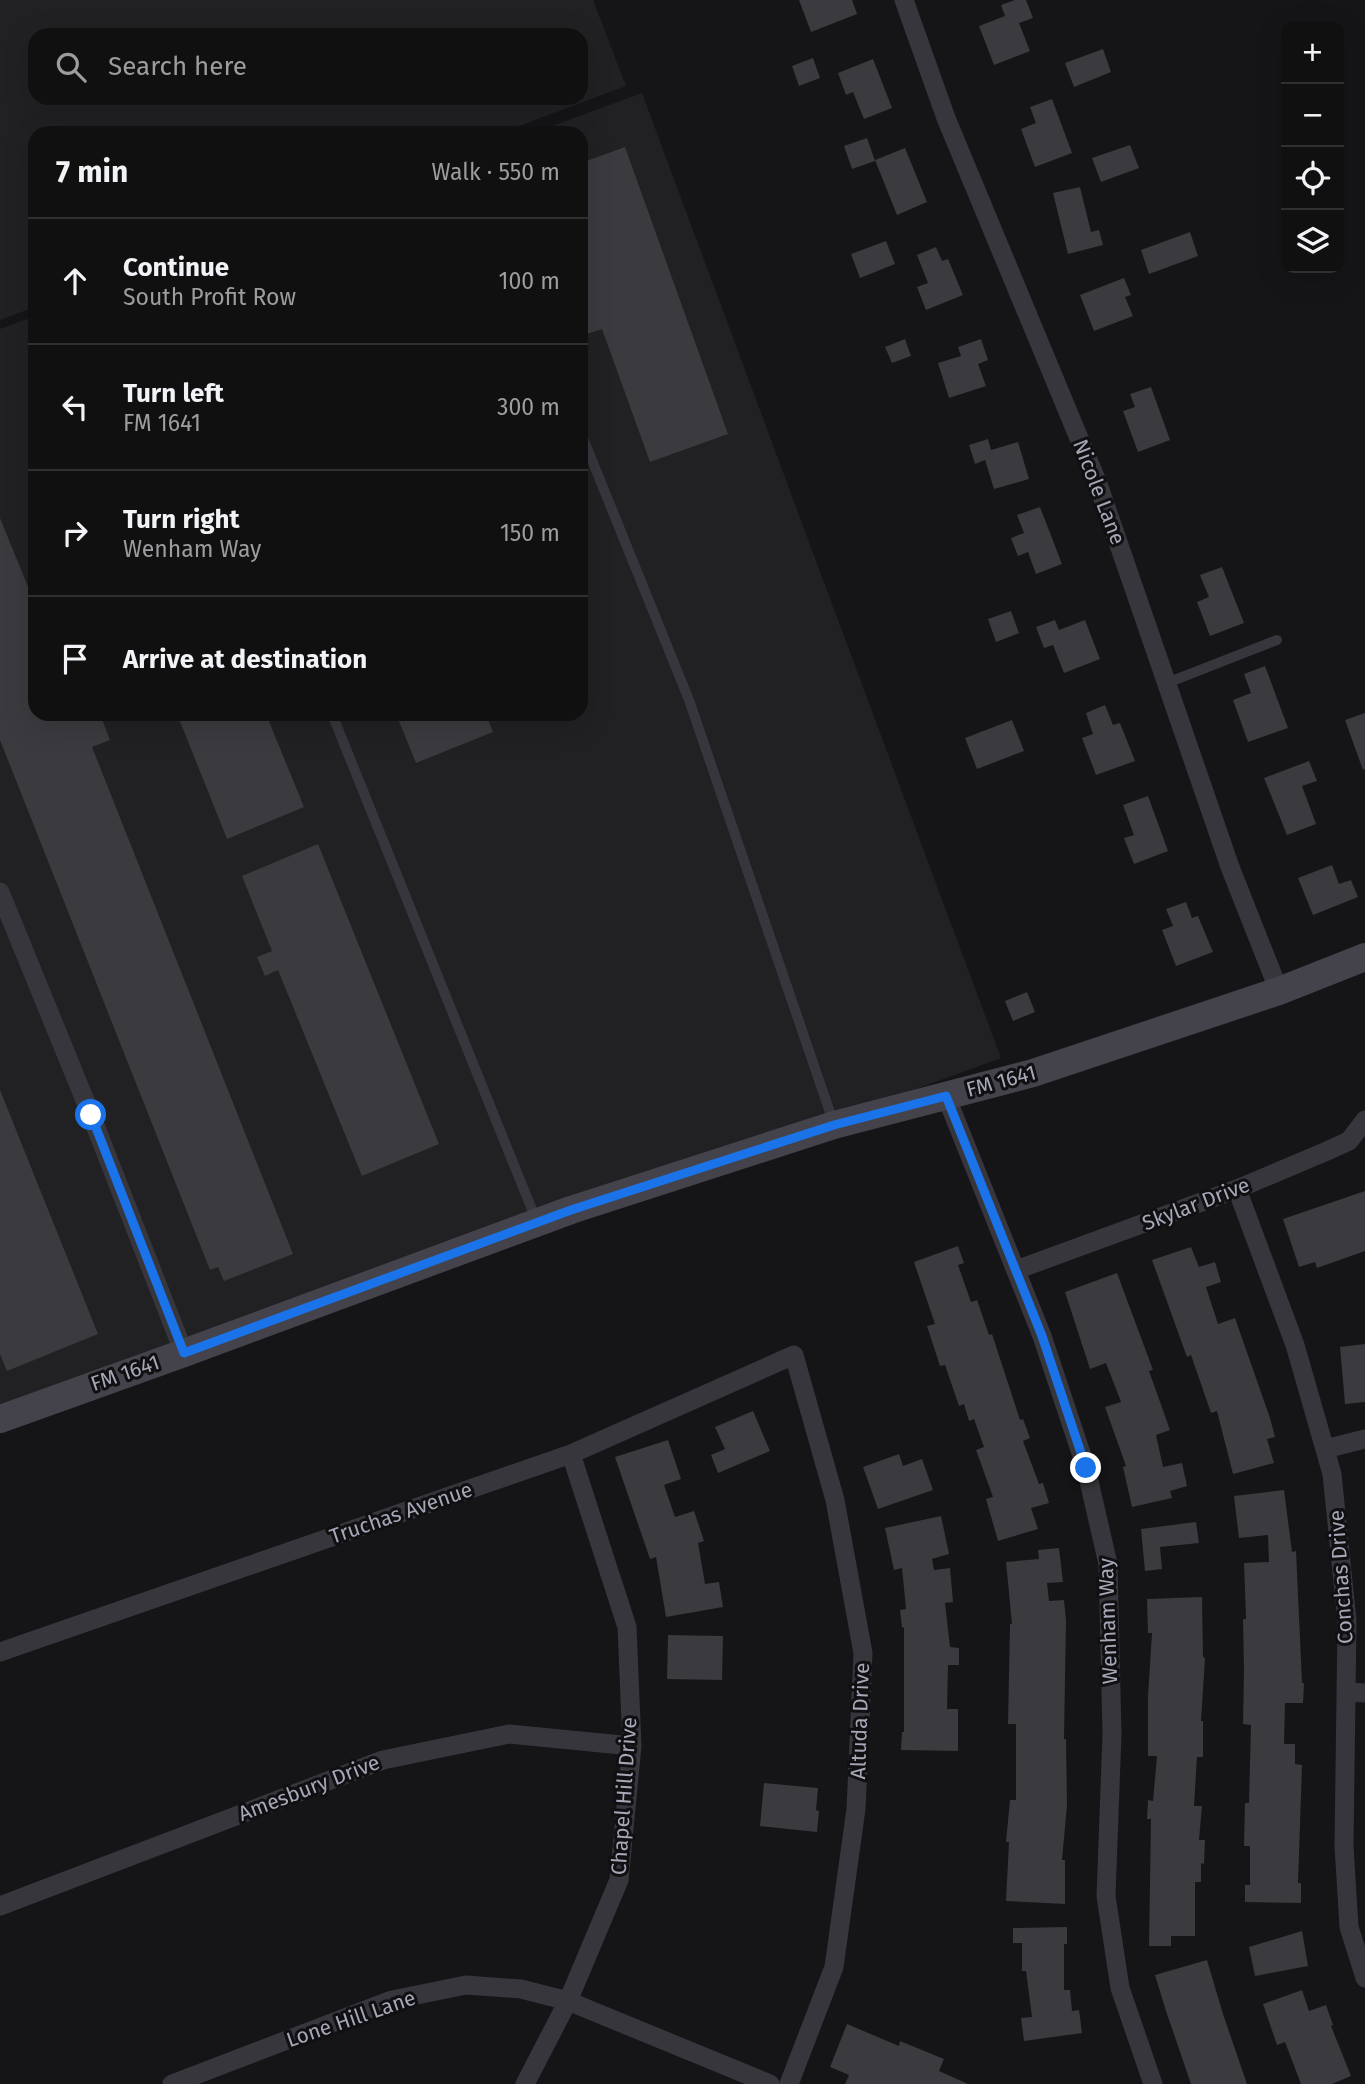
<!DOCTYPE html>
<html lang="en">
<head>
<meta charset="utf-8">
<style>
  body { margin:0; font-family:"Fira Sans",sans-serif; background:#19191a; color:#f1f3f6 }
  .controls { position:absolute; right:21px; top:21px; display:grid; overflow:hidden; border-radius:14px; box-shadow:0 7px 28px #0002 }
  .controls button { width:63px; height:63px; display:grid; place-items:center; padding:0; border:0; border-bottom:2px solid #303031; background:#101011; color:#f1f3f6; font:35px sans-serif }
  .stop { position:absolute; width:21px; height:21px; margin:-16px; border:5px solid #1a73e8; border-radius:50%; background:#fff }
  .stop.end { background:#1a73e8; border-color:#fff; box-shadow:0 2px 7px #0008 }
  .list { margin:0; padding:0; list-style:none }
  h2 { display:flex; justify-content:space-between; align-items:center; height:91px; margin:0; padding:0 28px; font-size:30px }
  h2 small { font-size:23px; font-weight:400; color:#9c9d9f }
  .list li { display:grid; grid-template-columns:46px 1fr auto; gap:21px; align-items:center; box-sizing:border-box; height:126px; padding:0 28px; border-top:2px solid #303031 }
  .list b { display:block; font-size:26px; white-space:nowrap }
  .list p { margin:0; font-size:23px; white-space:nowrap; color:#9c9d9f }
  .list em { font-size:23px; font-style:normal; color:#9c9d9f }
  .icon { flex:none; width:38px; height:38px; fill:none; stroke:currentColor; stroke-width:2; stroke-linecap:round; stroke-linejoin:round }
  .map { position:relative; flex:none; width:1365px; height:2084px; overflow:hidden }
  .search { position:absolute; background:#101011; box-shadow:0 7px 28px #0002; left:28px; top:28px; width:560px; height:77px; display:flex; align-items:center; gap:18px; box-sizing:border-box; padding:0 24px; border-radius:21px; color:#9c9d9f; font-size:26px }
  .panel { position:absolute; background:#101011; box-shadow:0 7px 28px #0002; left:28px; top:126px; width:560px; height:595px; border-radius:21px }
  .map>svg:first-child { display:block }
</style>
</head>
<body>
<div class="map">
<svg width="1365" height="2084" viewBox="0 0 1365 2084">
  <rect width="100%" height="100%" fill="#151517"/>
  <path fill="#212124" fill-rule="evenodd" d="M0,0H593L626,86L501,133H35V307L0,320ZM35,35H581V98H35Z
    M642,93L1001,1058L0,1423V329L35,316V714H581V133H533Z"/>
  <path fill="#3a3a3f" d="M799,0H852L857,14L811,32Z
    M1015,0H1026L1033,18L1019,23L1030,51L994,65L979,26L1005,16L1001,5Z
    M1103,49L1111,72L1074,87L1065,63Z
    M813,58L820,78L799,86L792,66Z
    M873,59L892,108L864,119L853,92L846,95L838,73Z
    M1052,99L1072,153L1035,167L1021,129L1036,123L1030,107Z
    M867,138L875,161L852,169L844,146Z
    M1130,145L1139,168L1101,182L1092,158Z
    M625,147L728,434L650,462L602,329L581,336V163Z
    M905,148L927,202L897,215L875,160Z
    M1080,187L1091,232L1099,230L1103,245L1068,254L1053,193Z
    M1190,232L1198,256L1149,274L1141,250Z
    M886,241L895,264L860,278L851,254Z
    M936,247L942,261L948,259L963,295L926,310L917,287L928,283L917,255Z
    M1124,278L1131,295L1125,297L1133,316L1094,331L1080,295Z
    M905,339L911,356L892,363L885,347Z
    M981,339L988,360L978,364L986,386L949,398L938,363L961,356L958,347Z
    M1151,387L1170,440L1138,452L1123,411L1135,407L1130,394Z
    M988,439L991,450L1018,442L1029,479L994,489L985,460L975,464L969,445Z
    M1040,507L1062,564L1036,574L1028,552L1018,556L1011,538L1024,533L1017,515Z
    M0,518L35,604V714H100L110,740L92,747L293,1254L224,1281L218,1267L210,1270L0,740Z
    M1222,567L1244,623L1210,636L1197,602L1209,597L1200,575Z
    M1011,611L1019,633L996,642L988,619Z
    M1055,620L1059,630L1085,620L1100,659L1064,673L1053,645L1044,648L1036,627Z
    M1265,666L1288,728L1248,742L1233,700L1251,693L1244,674Z
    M1105,705L1113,725L1120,723L1135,761L1096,775L1082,738L1093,734L1086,713Z
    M1365,713V769L1363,770L1345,720Z
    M177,714H266L304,807L227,839Z
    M396,714H486L493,732L416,763Z
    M1012,720L1024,751L977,769L965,738Z
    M1309,761L1317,781L1302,786L1316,824L1287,835L1264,778Z
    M1148,796L1168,851L1134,864L1124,838L1134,835L1123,805Z
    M318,844L439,1144L362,1176L278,970L265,976L257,957L272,951L242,876Z
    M1332,865L1339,884L1351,880L1358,897L1313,915L1298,878Z
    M1186,902L1192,918L1198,916L1213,952L1176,966L1162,930L1173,926L1166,909Z
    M1027,992L1035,1012L1013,1021L1005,1001Z
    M0,1090L98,1334L7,1371L0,1354Z
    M1365,1191V1251L1317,1268L1315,1262L1299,1267L1283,1219Z
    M958,1246L964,1263L958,1265L971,1302L977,1300L989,1335L992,1334L1020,1420L1023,1419L1030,1438L1023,1441L1039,1484L1043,1483L1049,1503L1031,1508L1038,1529L998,1541L986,1499L993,1497L976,1450L984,1447L974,1419L969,1421L964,1404L959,1406L945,1365L940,1366L927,1326L935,1324L914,1262Z
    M1191,1247L1199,1267L1215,1262L1221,1282L1206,1287L1218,1324L1235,1318L1270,1418L1275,1437L1267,1439L1274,1463L1233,1474L1217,1411L1211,1413L1191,1355L1187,1357L1152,1260Z
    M1117,1273L1153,1370L1149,1371L1170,1430L1156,1435L1163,1467L1182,1463L1187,1486L1170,1491L1172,1498L1132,1507L1123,1467L1126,1466L1105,1407L1121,1402L1106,1363L1090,1369L1065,1292Z
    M1365,1344V1402L1345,1404L1340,1347Z
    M753,1411L770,1451L718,1473L711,1455L725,1449L715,1427Z
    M668,1440L681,1479L664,1485L675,1517L694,1511L704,1541L698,1543L705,1584L719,1582L723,1607L666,1617L656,1557L650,1559L615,1457Z
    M899,1454L903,1466L922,1459L933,1490L878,1509L863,1467Z
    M1284,1490L1292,1552L1296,1551L1302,1683H1304L1303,1703H1285L1284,1744H1295V1764L1302,1765L1298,1883H1301V1903L1245,1902V1885H1250V1846H1244L1245,1803H1249L1251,1725L1243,1724L1244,1671L1243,1619H1246L1244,1563L1269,1562L1268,1535L1239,1538L1234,1496Z
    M941,1516L949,1554L932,1559L934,1570L950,1568L953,1602L945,1603L950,1647L959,1648V1665H948L947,1709H958V1751L901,1750L902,1732H904V1627L902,1628L900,1610L906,1609L902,1568L894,1570L885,1528Z
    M1196,1522L1199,1543L1160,1547L1162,1569L1145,1571L1141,1529Z
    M1059,1548L1063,1582L1047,1583L1049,1601L1064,1600L1066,1620L1064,1739H1066L1067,1805L1062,1860H1065V1904L1006,1901L1009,1842H1006L1010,1800H1016V1724H1008L1010,1624H1012L1006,1562L1039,1559L1038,1550Z
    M1202,1597L1203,1657L1205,1658L1201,1721H1203V1757H1197L1194,1806H1202L1199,1840H1205L1204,1864L1201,1863V1882H1195V1936H1171V1946H1149L1151,1819H1147L1148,1800L1153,1801L1157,1756H1148V1696L1152,1633H1148L1147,1599Z
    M668,1635L723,1636L722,1680L667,1679Z
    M764,1783L818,1788L816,1810L819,1811L817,1832L760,1826Z
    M1067,1927V1944H1064V1990H1070L1072,2011L1079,2010L1082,2033L1024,2041L1021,2018L1032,2017L1026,1971H1022V1943H1013V1928Z
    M1302,1931L1308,1966L1255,1976L1249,1947Z
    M1207,1960L1223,2014L1247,2084H1191L1166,2011L1155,1975Z
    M1302,1990L1309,2011L1326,2005L1333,2025L1331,2026L1351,2076L1332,2084H1301L1285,2042L1277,2045L1263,2004Z
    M847,2024L899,2046L900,2041L944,2059L939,2071L968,2084H845L849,2075L830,2067Z"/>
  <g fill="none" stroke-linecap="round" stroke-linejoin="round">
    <path stroke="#36363c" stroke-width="10" d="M581,433L689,700L834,1124
      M1167,683L1277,640
      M332,714L537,1222"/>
    <path stroke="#36363c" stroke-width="19" d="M904,0L946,118L1098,484L1230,867L1279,991
      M0,892L91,1115L184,1353
      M946,1096L1042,1336L1086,1468L1108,1564L1112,1734L1106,1896L1120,1988L1153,2084
      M1237,1189L1295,1345L1332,1474L1347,1621L1344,1846L1349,1927L1365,1978
      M1016,1270L1237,1189L1327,1151L1349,1141L1365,1120
      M1325,1449L1365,1439
      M0,1652L571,1454L794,1355L835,1500L863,1653L856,1809L834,1967L789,2084
      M1346,1692L1365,1693
      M0,1906L383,1760L509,1734L632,1746
      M172,2084L392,2000L466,1985L521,1989L568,2001L770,2084
      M525,2084L568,2001L619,1880L632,1746L627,1627L571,1454"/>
    <path stroke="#44434c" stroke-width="28" d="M0,1419L184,1353L571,1210L834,1125L1033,1073L1279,991L1365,957"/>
  </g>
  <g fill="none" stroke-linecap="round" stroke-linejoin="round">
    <path stroke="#1a73e8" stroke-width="9" d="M91,1115L184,1353L571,1210L834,1125L946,1096L1042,1336L1086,1468"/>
  </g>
  <g text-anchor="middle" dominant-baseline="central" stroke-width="6" stroke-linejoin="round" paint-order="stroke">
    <g font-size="21" fill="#a6a7b7" stroke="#101012">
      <text transform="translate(1099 492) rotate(69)">Nicole Lane</text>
      <text transform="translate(1001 1081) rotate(-15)">FM 1641</text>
      <text transform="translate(1196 1204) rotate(-21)">Skylar Drive</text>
      <text transform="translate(125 1373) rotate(-19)">FM 1641</text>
      <text transform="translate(401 1513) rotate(-19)">Truchas Avenue</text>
      <text transform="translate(1341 1577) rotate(-94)">Conchas Drive</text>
      <text transform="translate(1108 1621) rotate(-92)">Wenham Way</text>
      <text transform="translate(860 1721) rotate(-88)">Altuda Drive</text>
      <text transform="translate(309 1788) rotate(-21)">Amesbury Drive</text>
      <text transform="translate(624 1796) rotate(-86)">Chapel Hill Drive</text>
      <text transform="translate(351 2019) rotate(-19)">Lone Hill Lane</text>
    </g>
  </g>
</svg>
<div class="controls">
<button>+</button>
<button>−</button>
<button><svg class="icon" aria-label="locate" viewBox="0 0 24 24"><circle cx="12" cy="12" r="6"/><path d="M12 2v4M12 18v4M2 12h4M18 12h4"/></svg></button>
<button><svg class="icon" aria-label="layers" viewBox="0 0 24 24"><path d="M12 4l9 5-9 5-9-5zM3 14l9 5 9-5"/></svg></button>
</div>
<div class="stop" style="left:91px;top:1115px"></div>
<div class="stop end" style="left:1086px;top:1468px"></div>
<div class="search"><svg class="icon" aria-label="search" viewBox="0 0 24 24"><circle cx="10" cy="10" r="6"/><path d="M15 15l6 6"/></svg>Search here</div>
<section class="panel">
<h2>7 min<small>Walk · 550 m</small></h2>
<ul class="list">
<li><svg class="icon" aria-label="ahead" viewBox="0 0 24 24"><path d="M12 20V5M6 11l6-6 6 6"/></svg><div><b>Continue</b><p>South Profit Row</p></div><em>100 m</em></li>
<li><svg class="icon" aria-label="left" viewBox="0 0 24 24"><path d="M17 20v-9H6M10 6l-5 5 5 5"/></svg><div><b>Turn left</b><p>FM 1641</p></div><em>300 m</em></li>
<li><svg class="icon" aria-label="right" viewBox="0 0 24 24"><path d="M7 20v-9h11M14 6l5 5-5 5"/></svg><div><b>Turn right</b><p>Wenham Way</p></div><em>150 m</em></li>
<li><svg class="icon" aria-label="arrive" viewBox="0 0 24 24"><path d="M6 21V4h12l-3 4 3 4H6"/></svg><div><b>Arrive at destination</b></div></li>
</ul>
</section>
</div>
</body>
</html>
